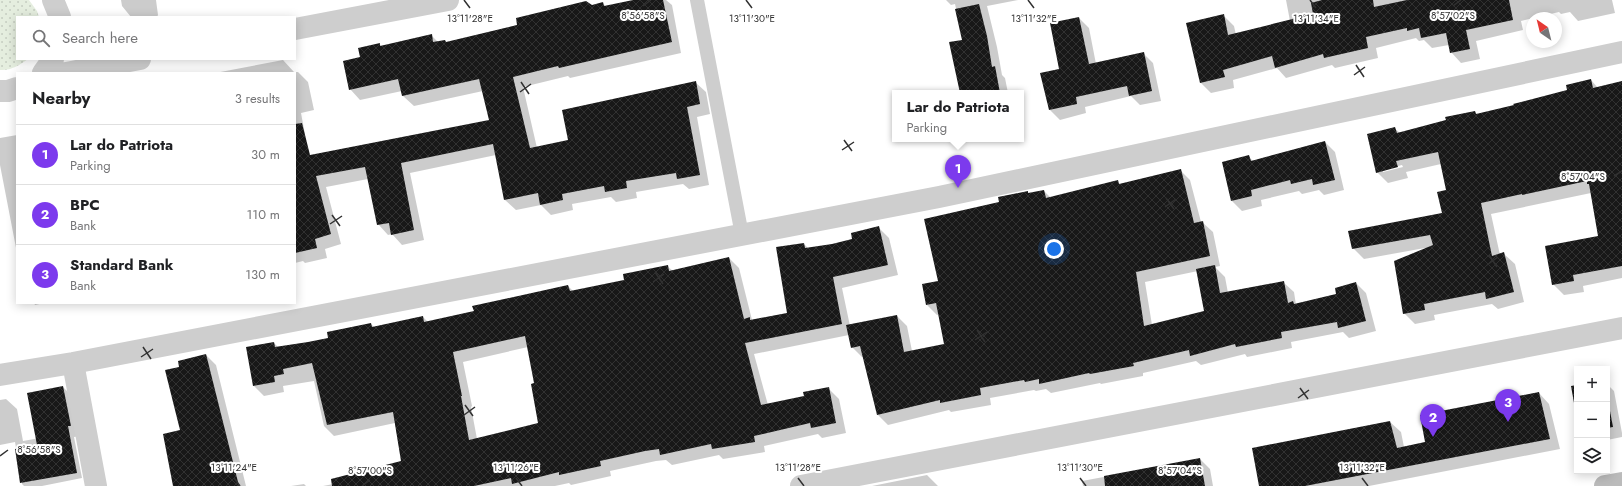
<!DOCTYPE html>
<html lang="en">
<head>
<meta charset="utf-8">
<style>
  body { margin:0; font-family:Jost,sans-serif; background:#f2f2f2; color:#202124 }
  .controls { position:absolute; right:12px; bottom:12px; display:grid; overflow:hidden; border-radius:0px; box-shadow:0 2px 10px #0003 }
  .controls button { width:36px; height:36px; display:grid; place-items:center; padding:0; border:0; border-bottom:1px solid #e0e0e0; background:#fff; color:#202124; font:20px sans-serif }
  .compass { position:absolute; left:1526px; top:12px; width:36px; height:36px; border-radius:50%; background:#fff; box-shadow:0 2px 10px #0003; rotate:325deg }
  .you { position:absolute; left:1054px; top:249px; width:14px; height:14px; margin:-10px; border:3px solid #fff; border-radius:50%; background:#1a73e8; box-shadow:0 0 0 6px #1a73e833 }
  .badge { display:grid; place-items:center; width:26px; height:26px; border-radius:50%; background:#7c3aed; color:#fff; font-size:13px; font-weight:700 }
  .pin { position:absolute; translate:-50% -33px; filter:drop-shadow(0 1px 2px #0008) }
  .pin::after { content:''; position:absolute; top:21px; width:14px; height:12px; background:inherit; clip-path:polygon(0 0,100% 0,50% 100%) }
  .popup { position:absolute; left:892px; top:90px; width:132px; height:52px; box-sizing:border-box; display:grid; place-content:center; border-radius:0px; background:#fff; filter:drop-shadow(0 1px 3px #0005); font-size:13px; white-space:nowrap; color:#757577 }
  .popup b { font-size:15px; color:#202124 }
  .popup::after { content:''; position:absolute; left:50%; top:100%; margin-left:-8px; border:8px solid transparent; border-top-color:#fff }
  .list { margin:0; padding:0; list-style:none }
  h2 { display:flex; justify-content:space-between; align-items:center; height:52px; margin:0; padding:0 16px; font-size:17px }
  h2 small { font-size:13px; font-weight:400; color:#757577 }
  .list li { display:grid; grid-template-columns:26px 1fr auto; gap:12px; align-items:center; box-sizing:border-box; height:60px; padding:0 16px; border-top:1px solid #e0e0e0 }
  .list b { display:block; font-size:15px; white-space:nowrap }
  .list p { margin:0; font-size:13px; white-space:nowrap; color:#757577 }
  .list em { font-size:13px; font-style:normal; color:#757577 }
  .icon { flex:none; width:22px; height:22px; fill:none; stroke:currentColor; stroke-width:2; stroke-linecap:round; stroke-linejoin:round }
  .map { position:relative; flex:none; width:1622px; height:486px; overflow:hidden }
  .search { position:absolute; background:#fff; box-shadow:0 2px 10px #0003; left:16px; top:16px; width:280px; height:44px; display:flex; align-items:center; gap:10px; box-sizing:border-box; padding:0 14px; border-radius:0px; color:#757577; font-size:15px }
  .panel { position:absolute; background:#fff; box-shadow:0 2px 10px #0003; left:16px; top:72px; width:280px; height:232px; border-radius:0px }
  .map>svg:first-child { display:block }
</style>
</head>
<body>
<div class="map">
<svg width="1622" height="486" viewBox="0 0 1622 486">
  <defs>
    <pattern id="garden-dots" width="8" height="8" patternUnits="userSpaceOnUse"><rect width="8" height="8" fill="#e5eedf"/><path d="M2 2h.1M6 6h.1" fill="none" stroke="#c5cdc0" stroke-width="1.8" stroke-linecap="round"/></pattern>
    <pattern id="building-cross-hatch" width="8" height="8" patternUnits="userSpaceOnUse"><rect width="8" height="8" fill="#181818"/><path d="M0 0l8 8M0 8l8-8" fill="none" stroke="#313131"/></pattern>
  </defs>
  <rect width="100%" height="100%" fill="#fff"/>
  <path fill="url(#garden-dots)" d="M0,0H29L37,11L39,17H17V59H28C20,65 10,71 0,70Z"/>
  <path fill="#0003" fill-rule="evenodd" d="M121,0H156L158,15L157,17H131L122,6Z
    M637,0H666L672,5L681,53L570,78L568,76L523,87L537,148L569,141L695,82L706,92L710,114L697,117L709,185L689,189L683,184L636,192L637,198L616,202L611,197L572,204L573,210L551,215L541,205L516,210L505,200L496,155L410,173L424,240L402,245L392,234L388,235L378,224L368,179L326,187L341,244L325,249L327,258L305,263L303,261L295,263V73H215L283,60L294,72H298L308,82L314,110L301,113L309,156L490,121L483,91L414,106L403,96L402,91L360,100L350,89L361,58L379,44L382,46L431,35L438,42L447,43L603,3L606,7Z
    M946,0H1018L987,6L997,47L1002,75L1005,78L1008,93H961L963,41L955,4L951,5Z
    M1286,0H1612L1615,13L1578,21L1570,12L1561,14L1559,12L1521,21L1523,30L1476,41L1480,59L1461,63L1451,52L1449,45L1432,48L1424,40L1419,41L1416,38L1376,48L1378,58L1335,68L1332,65L1286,78L1277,68L1233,80L1234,88L1211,93L1201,83L1223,15L1234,26L1236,35L1290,21Z
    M1079,18L1089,28L1096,64L1143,53L1153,63L1161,101L1140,105L1131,96L1085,107L1086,113L1060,120L1050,110L1042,74L1060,69Z
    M1591,80L1598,88L1622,82V278L1583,286L1584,292L1564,295L1553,284L1599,237L1591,193L1491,214L1500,255L1504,254L1515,264L1524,302L1498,309L1492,304L1434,315L1435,320L1415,324L1404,313L1425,248L1364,259L1353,248L1443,213L1447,191L1441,164L1406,172L1408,178L1388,183L1377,172L1394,128L1400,133L1475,112L1478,115L1568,91ZM1402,165L1403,167L1383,172V170Z
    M17,135V253L0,165V138Z
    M1325,142L1335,152L1344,190L1324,195L1319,190L1302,194L1299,191L1261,200L1262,206L1242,211L1232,201L1249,157L1254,162Z
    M1180,170L1190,180L1201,222H1202L1213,232L1220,266L1215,267L1225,277L1228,293L1283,282L1294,292L1296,305L1338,294L1356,283L1366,293L1376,331L1349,338L1343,332L1291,342L1292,348L1247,357L1245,354L1201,365L1196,361L1143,373V376L1101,384L1100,383L1051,393L1046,389L1036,391L1034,390L990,398L991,405L951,412L949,410L888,425L878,415L864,357H862L852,347L849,335L754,354L768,405L805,397L828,388L839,399L846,433L822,438L818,434L764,446L765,452L723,459L719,455L672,465L666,460L656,461L610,471L611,476L571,485L569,483L555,486H323L364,478L402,462L395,423L334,436L324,426L314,381L283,386L284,392L264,396L254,386L274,343L279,348L330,339L371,324L374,327L423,317L428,322L475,312L568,286L573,291L625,281L667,266L673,271L729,258L739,268L752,320L788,313L804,244L809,249L833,245L853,240L878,227L889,238L898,275L842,288L850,326L897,316L907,326L912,351L946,345L940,314L937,315L927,305L940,281L1000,203L1028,192L1029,194L1044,191L1051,198L1118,182L1121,185ZM1198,271L1205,312L1152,325L1145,282ZM528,347L535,384L539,424L477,439L471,407L472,406L463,362Z
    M34,303H44L35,305Z
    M206,355L216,365L246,486H191L181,431L180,368Z
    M1607,384L1614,391L1622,433V437L1607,440Z
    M63,387L73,397L81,436L74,437L82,478L42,486H24L22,484L15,442L0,445V400L6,399L17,409L23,441L56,435Z
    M1539,393L1549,404L1560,449L1369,486H1260L1390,422L1401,432L1404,447L1426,442Z
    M1200,459L1210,469L1213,486H1083L1082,481Z
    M927,475L938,486H872Z
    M304,484L306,486H291Z"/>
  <path fill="url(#building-cross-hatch)" fill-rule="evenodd" d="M633,0H663L672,42L559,68L558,66L513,77L530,148L568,140L562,110L696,81L700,104L687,107L700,175L677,179L676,173L626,181L627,188L605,192L604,186L562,194L563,200L540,205L538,193L504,200L493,144L401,163L414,230L391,235L389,223L377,225L365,167L316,176L331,234L315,239L317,248L295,253V124L302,123L310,155L489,120L479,79L402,96L398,79L349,90L343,61L360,57L358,48L380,43V46L432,34L433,42L445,40L446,42L517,25L516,18L586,1L592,5L603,2L604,6Z
    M1322,0H1373L1374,7L1407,0H1509L1513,20L1466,30L1470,49L1450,53L1446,33L1421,38L1419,28L1407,31V28L1366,37L1368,48L1324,58L1323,54L1275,68L1272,56L1223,70L1225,77L1200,83L1186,23L1224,14L1228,35L1313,14L1311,3Z
    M979,4L987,36L992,67L995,66L1000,93H960L949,42L962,40L955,9Z
    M1079,17L1089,64L1144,52L1152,91L1129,96L1127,86L1076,97L1077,104L1049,110L1040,73L1059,69L1050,23Z
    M1591,79L1593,88L1622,81V266L1573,275L1574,281L1552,285L1545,246L1598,236L1589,184H1587V181L1522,195V194L1481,203L1492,256L1504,252L1514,292L1486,299L1485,292L1424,304L1425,310L1403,314L1394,261L1433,245L1430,235L1352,249L1348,231L1442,213L1437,192L1446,190L1438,152L1396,161L1398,167L1376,173L1367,134L1395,127L1397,133L1446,120L1445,117L1475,111L1476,114L1514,105L1513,104L1567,90L1566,85Z
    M1325,141L1335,180L1313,185L1312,179L1291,184L1290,180L1251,190L1252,196L1231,201L1222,162L1249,155L1251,161Z
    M1181,169L1194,223L1203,221L1210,256L1136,272L1144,326L1204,311L1196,269L1215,265L1220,293L1284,281L1288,303L1293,301L1294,304L1336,294L1335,288L1356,282L1366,321L1338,328L1337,322L1281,332L1282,338L1236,347L1235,344L1190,356L1189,350L1133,363L1134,366L1090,374L1089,373L1039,384V379L1025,382L1024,380L980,388L981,395L940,403V400L877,415L860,346L851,348L846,325L897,315L904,352L944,344L936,303L926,305L922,284L938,281L924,219L999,202L998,197L1028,191V193L1044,190L1046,198L1118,180L1119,184Z
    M879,226L888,265L833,277L842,324L745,343L761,405L804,396L803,392L829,387L836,423L811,428L810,423L754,436L755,442L712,449L711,444L660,455L659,449L645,451L600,461L601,466L559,475V472L512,484L511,478L474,486H332L331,479L401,461L393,412L327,425L312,363L283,369L284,374L274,376L275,382L253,386L246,347L274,342L275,347L308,342L328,338L327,332L371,323L372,327L423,316L424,322L474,311L472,306L568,285L570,291L624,280L623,274L668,265L669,271L729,257L744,319L750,317V320L787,313L776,247L804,243L805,248L832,244L852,239L851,233ZM525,336L534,383L531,384L538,423L469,440L461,396H462L453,352Z
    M206,354L239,486H173L163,434L180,430L165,370L179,367L178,361Z
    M1577,385V420L1571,386Z
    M63,386L71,426H68L77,473L20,483L15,449L37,445L27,393Z
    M1539,392L1550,439L1305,486H1259L1252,448L1390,421L1397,448L1425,442L1420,415Z
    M1607,395L1613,427L1607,428Z
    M1200,458L1205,486H1105L1104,476Z"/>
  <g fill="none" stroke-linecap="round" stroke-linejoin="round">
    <path stroke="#cecece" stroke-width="14" d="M697,0L742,235"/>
    <path stroke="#cecece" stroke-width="22" d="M53,0L60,17
      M295,29L448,0
      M43,73L53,59
      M66,73L140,59
      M0,91H8L17,88
      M73,363L96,486
      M0,375L73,363L939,197L1622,52
      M801,486L1622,328"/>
    <path stroke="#bbb" stroke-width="22" d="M1605,486L1622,483"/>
  </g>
  <path fill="none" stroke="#313131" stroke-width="1.5" d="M464,0L470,8M746,0L752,8M1028,0L1034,8M1310,0L1316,8M643,6L651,0M1453,6L1461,0M1356,65L1364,77M1354,75L1365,67M521,82L529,94M520,92L531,84M844,140L852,151M842,150L854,142M1614,176L1622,171M1166,198L1174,209M1165,207L1176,199M332,215L340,226M330,224L342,216M1489,255L1497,267M1487,265L1498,257M655,272L663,284M653,282L664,274M977,330L985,342M975,340L987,332M143,347L151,359M141,357L153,349M1300,388L1308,399M1298,398L1309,390M465,405L473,416M464,415L475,407M0,456L8,450M234,478L240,486M516,478L522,486M798,478L804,486M1080,478L1086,486M1362,478L1368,486M362,486L370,480M1172,486L1180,480"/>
  <g font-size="10" text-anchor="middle" fill="#313131" stroke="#fff" stroke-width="4" stroke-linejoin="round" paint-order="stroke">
    <text x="643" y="19">8°56'58"S</text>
    <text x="1453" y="19">8°57'02"S</text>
    <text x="1316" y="22">13°11'34"E</text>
    <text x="470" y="22">13°11'28"E</text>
    <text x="752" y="22">13°11'30"E</text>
    <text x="1034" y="22">13°11'32"E</text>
    <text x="1583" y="180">8°57'04"S</text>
    <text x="39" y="453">8°56'58"S</text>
    <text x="234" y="471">13°11'24"E</text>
    <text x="516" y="471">13°11'26"E</text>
    <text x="798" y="471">13°11'28"E</text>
    <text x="1080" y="471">13°11'30"E</text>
    <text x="1362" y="471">13°11'32"E</text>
    <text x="370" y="474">8°57'00"S</text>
    <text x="1180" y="474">8°57'04"S</text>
  </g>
</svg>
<div class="controls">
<button>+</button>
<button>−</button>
<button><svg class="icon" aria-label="layers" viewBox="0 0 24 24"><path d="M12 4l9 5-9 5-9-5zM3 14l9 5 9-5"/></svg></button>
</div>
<svg class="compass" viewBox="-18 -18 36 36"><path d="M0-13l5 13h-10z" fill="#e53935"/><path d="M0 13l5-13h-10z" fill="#757577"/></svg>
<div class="you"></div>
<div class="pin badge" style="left:958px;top:188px">1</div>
<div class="popup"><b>Lar do Patriota</b>Parking</div>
<div class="pin badge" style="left:1433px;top:437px">2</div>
<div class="pin badge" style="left:1508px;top:422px">3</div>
<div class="search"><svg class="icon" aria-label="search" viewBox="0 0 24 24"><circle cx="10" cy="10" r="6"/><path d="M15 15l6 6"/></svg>Search here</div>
<section class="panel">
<h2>Nearby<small>3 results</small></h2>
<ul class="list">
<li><span class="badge">1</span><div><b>Lar do Patriota</b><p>Parking</p></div><em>30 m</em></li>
<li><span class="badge">2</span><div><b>BPC</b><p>Bank</p></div><em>110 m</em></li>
<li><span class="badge">3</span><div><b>Standard Bank</b><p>Bank</p></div><em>130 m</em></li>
</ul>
</section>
</div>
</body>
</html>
